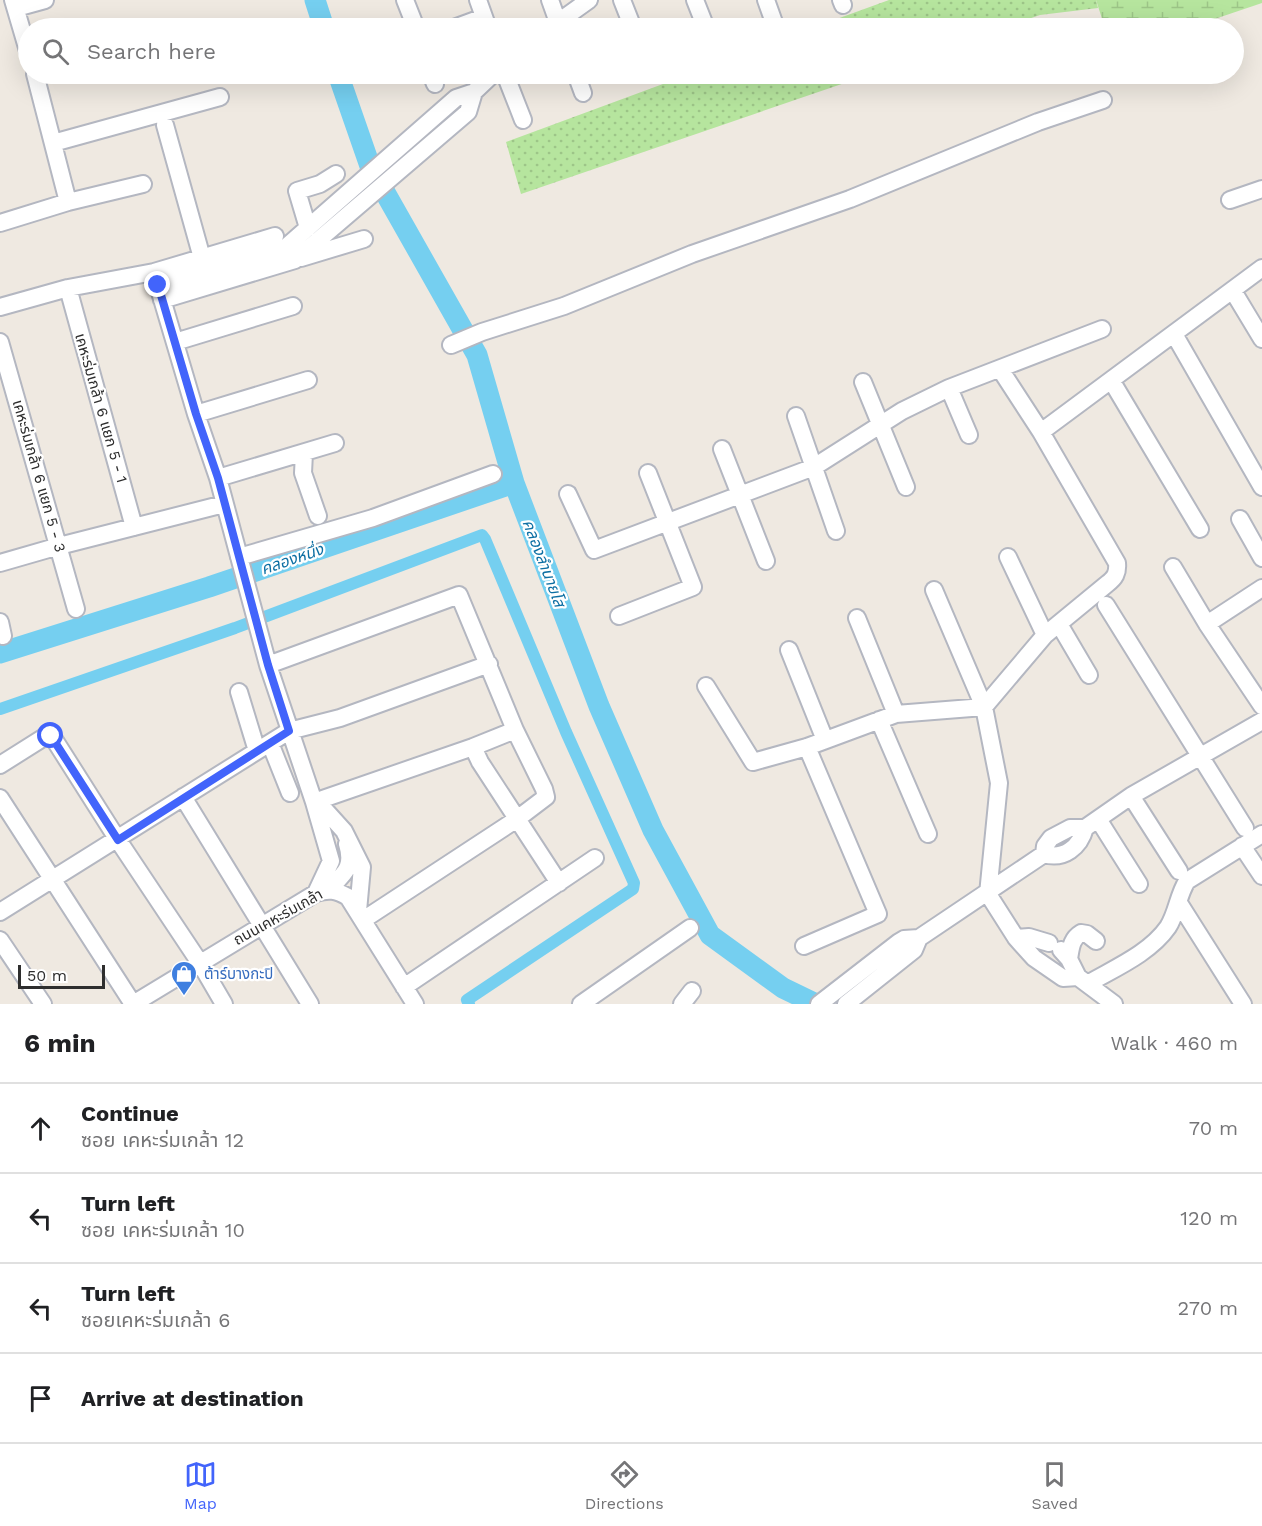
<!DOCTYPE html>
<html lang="en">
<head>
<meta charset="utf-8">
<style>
  body { margin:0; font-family:"Work Sans","Noto Sans Thai",sans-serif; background:#f6f6f6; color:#202124 }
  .scale { position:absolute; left:18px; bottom:15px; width:87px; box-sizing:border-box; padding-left:6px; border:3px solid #2e2e2e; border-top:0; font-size:16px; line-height:21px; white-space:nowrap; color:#2e2e2e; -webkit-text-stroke:4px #fff; paint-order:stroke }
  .stop { position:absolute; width:18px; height:18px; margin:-14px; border:4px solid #4264fb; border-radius:50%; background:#fff }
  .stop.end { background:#4264fb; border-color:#fff; box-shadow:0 2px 6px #0008 }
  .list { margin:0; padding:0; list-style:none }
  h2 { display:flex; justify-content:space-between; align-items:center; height:78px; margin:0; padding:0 24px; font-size:26px }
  h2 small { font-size:20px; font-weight:400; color:#757577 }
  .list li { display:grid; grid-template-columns:39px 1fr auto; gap:18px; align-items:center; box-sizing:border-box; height:90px; padding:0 24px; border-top:2px solid #e0e0e0 }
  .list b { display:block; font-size:22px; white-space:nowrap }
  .list p { margin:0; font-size:20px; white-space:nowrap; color:#757577 }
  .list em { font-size:20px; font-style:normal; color:#757577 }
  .icon { flex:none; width:33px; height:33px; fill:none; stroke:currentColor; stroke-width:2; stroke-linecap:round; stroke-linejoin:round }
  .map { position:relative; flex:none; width:1262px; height:1004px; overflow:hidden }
  .search { position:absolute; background:#fff; box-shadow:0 6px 24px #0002; left:18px; right:18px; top:18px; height:66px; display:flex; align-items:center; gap:15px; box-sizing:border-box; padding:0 21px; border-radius:33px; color:#757577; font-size:22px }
  .sheet { height:438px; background:#fff }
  nav { display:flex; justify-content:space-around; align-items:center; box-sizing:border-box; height:84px; border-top:2px solid #e0e0e0; background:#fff; font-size:16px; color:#757577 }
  nav a { display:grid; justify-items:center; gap:3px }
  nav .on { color:#4264fb }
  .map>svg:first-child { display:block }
</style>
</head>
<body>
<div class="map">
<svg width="1262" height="1004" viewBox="0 0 1262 1004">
  <defs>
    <pattern id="grass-dots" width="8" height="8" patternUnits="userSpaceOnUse" patternTransform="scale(1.5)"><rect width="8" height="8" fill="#b6e59e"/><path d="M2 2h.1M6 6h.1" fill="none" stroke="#9dc588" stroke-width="1.8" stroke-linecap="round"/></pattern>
    <pattern id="wetland-marsh" width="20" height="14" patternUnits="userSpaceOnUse" patternTransform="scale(1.5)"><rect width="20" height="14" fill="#b6e59e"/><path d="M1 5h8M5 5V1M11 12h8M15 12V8" fill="none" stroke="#9dc588"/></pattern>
  </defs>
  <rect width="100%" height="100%" fill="#efe9e1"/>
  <path fill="url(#grass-dots)" d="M889,0H1096L1098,8L1040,15L1002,28H812Z
    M690,74H871L521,194L506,142Z"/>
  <path fill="url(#wetland-marsh)" d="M1096,0H1262V3L1188,28H1105Z"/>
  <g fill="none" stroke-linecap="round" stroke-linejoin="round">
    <path stroke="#75cff0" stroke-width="12" d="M0,709L235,628L482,535L485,539L566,732L634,883L633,889L467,1000L469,1004"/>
    <path stroke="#75cff0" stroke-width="21" d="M315,0L324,28
      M338,74L370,166L477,355L514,483L599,706L653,830L710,935L783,988L816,1004
      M0,653L209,587L514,483"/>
    <defs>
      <path id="minor" d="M13,0L28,51
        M405,0L416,28
        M478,0L488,28
        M550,0L560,28
        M622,0L633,28
        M695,0L706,28
        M766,0L776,28
        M841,0L843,5
        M16,8L45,0
        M454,28L484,17
        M550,28L589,0
        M35,74L68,202
        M431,74L435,84
        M505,74L523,120
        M576,74L583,93
        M165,125L202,258
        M53,143L220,97
        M1230,200L1262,189
        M0,223L68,202L143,184
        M308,228L297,191L320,184L336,174
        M301,258L364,239
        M154,272L196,414L218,478L268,665L314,802L331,861L316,893
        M158,285L286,247L456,98L474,92
        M68,288L134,527
        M1233,291L1262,339
        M162,300L295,260L468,112L474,92L493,74
        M0,307L68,288L154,272L275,236
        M1174,334L1262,487
        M0,342L76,609
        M175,342L293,306
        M451,345L482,332L564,306L692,254L850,199L1038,122L1103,100
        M1000,369L1041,432
        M1111,380L1200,529
        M863,382L906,487
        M949,388L969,435
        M196,414L308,380
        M796,416L836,531
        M722,449L766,561
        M304,453L303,473L318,516
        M218,478L335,443
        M568,494L594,550L814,467L902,411L949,388L1102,329
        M1240,519L1262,558
        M239,557L373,518L493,474
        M1008,557L1045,635
        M0,563L59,546L224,504
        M1173,567L1207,624L1262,706
        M1106,605L1245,828
        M619,616L693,587L648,473
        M857,618L896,714
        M0,622L3,636
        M1059,624L1089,675
        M1207,624L1262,588
        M789,650L825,740
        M268,665L459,595L515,730L473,747L314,802
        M706,686L753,762L807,747L896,714L984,707L934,590
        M239,692L257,751
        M879,720L928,834
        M270,743L290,793
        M473,747L480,762L559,883
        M0,765L46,736H52L118,840L200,963L224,1004
        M1131,796L1179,871
        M183,797L310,1004
        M0,798L133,1004
        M316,800L344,831L362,867L358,911
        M1098,819L1139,884
        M1242,846L1262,876
        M1044,854C1064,860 1080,847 1085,828
        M329,889C345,873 354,867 347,844
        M1179,903L1243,1004
        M0,912L289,731L340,718L489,664
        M363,920L517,819L546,797L544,789L515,730
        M1016,938L1029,937L1049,943
        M0,940L43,1004
        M804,946L878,914L807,747
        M1061,950L1069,959L1078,977L1114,1004
        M1069,959C1071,948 1071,939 1081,933L1087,934L1096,941
        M1078,977L1063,978L1034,958L1016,938L988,894L999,783L984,707L1045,635L1107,584C1115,578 1118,573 1117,563L1041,432L1262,268
        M1089,983C1115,968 1150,953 1168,927C1177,913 1178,895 1187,881L1262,834
        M404,987L595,858
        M133,1004L316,893C329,889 336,890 348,897L415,1004
        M581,1004L690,928
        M682,1004L692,991
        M819,1004L899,942L904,939L919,938L1044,854L1045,846L1051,838L1070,828H1085L1131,796L1262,721
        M846,1004L914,950L919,938"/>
    </defs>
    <use href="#minor" stroke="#b4b7c1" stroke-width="20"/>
    <use href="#minor" stroke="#fff" stroke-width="16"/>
  </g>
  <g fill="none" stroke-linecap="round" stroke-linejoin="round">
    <path stroke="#4264fb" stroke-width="8" d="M51,736L118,840L289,731L268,665L218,478L196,414L158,285"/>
  </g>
  <defs>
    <symbol id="shop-pin" viewBox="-11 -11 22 30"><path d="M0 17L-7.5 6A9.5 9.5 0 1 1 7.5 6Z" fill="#3f7fe0" stroke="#fff"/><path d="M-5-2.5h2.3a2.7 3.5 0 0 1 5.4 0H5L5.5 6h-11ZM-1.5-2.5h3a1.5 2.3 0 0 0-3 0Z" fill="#fff"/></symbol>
  </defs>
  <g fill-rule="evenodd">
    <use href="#shop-pin" x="169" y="959" width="30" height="40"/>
  </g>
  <g text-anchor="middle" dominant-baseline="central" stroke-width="4.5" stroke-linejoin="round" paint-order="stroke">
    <g font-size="15" fill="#2e2e2e" stroke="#fff">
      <text transform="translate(101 408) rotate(74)">เคหะร่มเกล้า 6 แยก 5 - 1</text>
      <text transform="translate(39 476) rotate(74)">เคหะร่มเกล้า 6 แยก 5 - 3</text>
      <text transform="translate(278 917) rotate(-29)">ถนนเคหะร่มเกล้า</text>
    </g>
    <g font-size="15" fill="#366cbe" stroke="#fff" text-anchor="start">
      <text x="204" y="974">ต้าร์บางกะปิ</text>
    </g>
    <g font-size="16" font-style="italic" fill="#0d6fa3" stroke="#fff">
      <text transform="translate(292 559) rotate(-19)">คลองหนึ่ง</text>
      <text transform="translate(544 563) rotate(69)">คลองลำนายโส</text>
    </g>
  </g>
</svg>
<div class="scale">50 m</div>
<div class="stop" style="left:51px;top:736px"></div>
<div class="stop end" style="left:158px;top:285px"></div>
<div class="search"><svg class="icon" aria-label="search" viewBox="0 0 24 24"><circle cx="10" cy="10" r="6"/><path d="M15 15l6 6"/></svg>Search here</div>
</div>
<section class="sheet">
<h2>6 min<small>Walk · 460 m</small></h2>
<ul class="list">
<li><svg class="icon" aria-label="ahead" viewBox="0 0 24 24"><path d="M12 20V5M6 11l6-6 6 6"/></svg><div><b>Continue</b><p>ซอย เคหะร่มเกล้า 12</p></div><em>70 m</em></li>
<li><svg class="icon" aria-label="left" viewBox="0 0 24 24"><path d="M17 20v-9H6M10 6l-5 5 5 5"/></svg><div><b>Turn left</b><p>ซอย เคหะร่มเกล้า 10</p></div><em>120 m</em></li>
<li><svg class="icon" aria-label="left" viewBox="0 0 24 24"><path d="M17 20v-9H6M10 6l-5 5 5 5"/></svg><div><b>Turn left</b><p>ซอยเคหะร่มเกล้า 6</p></div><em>270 m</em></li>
<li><svg class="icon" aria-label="arrive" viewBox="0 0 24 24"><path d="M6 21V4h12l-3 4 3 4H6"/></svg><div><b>Arrive at destination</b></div></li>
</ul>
</section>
<nav>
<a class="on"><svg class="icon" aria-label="map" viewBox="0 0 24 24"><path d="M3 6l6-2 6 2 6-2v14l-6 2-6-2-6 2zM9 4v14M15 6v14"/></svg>Map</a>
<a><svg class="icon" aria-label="directions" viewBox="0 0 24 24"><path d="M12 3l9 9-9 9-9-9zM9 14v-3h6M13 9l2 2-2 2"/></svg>Directions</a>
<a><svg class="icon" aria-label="saved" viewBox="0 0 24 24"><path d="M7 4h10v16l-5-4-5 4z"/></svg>Saved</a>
</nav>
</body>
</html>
